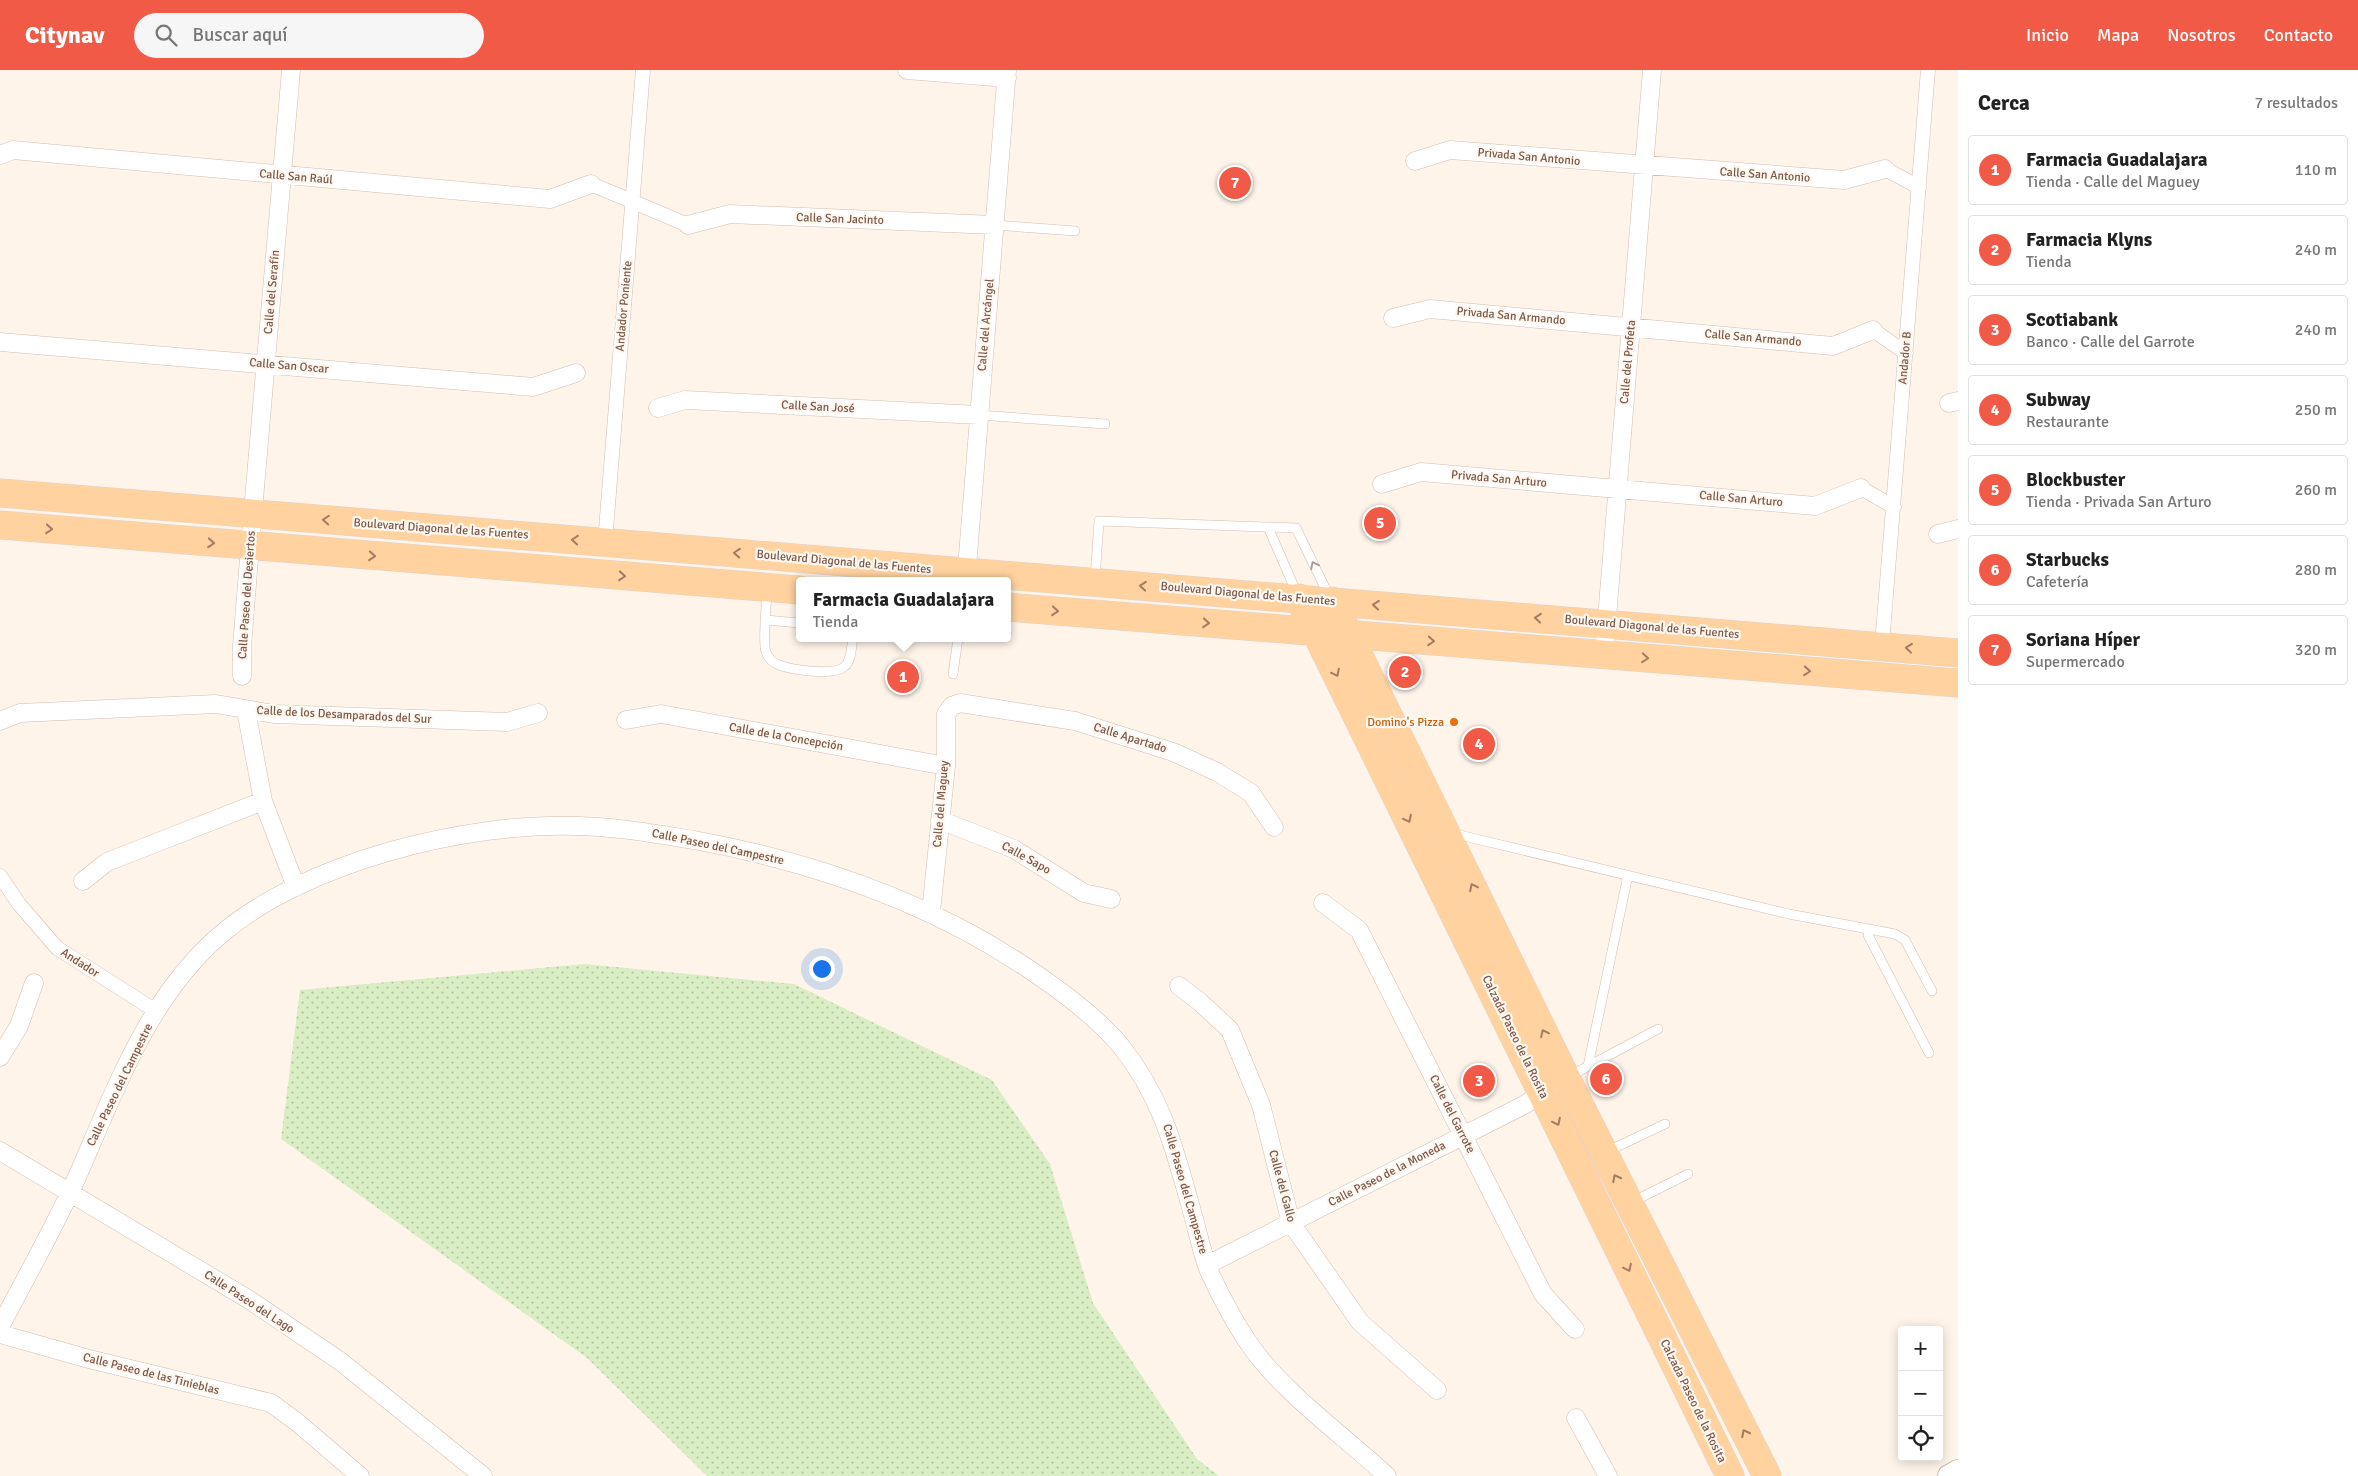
<!DOCTYPE html>
<html lang="es">
<head>
<meta charset="utf-8">
<style>
  body { margin:0; font-family:Signika,sans-serif; background:#f6f6f6; color:#222 }
  .controls { position:absolute; right:15px; bottom:15px; display:grid; overflow:hidden; border-radius:5px; box-shadow:0 2px 12px #0003 }
  .controls button { width:45px; height:45px; display:grid; place-items:center; padding:0; border:0; border-bottom:1px solid #e0e0e0; background:#fff; color:#222; font:25px sans-serif }
  .you { position:absolute; left:821px; top:898px; width:18px; height:18px; margin:-12px; border:4px solid #fff; border-radius:50%; background:#1a73e8; box-shadow:0 0 0 8px #1a73e833 }
  .badge { display:grid; place-items:center; width:32px; height:32px; border-radius:50%; background:#f15a46; color:#fff; font-size:16px; font-weight:700 }
  .pin { position:absolute; translate:-50% -50%; border:2px solid #fff; box-shadow:0 1px 5px #0006 }
  .popup { position:absolute; left:796px; top:507px; width:215px; height:65px; box-sizing:border-box; display:grid; place-content:center; border-radius:5px; background:#fff; filter:drop-shadow(0 1px 4px #0005); font-size:16px; white-space:nowrap; color:#767676 }
  .popup b { font-size:19px; color:#222 }
  .popup::after { content:''; position:absolute; left:50%; top:100%; margin-left:-10px; border:10px solid transparent; border-top-color:#fff }
  .list { margin:0; padding:0; list-style:none }
  h2 { display:flex; justify-content:space-between; align-items:center; height:65px; margin:0; padding:0 20px; font-size:21px }
  h2 small { font-size:16px; font-weight:400; color:#767676 }
  .list li { display:grid; grid-template-columns:32px 1fr auto; gap:15px; align-items:center; box-sizing:border-box; height:70px; margin:0 10px 10px; padding:0 10px; border:1px solid #e0e0e0; border-radius:5px }
  .list b { display:block; font-size:19px; white-space:nowrap }
  .list p { margin:0; font-size:16px; white-space:nowrap; color:#767676 }
  .list em { font-size:16px; font-style:normal; color:#767676 }
  .icon { flex:none; width:28px; height:28px; fill:none; stroke:currentColor; stroke-width:2; stroke-linecap:round; stroke-linejoin:round }
  .map { position:relative; flex:none; width:1958px; height:1406px; overflow:hidden }
  header { display:flex; align-items:center; gap:30px; box-sizing:border-box; height:70px; padding:0 25px; background:#f15a46; color:#fff }
  header strong { font-size:24px }
  nav { display:flex; gap:28px; margin-inline-start:auto; font-size:18px }
  .search { width:350px; height:45px; background:#f6f6f6; display:flex; align-items:center; gap:12px; box-sizing:border-box; padding:0 18px; border-radius:28px; color:#767676; font-size:19px }
  main { display:flex }
  aside { flex:1; background:#fff }
  .map>svg:first-child { display:block }
</style>
</head>
<body>
<header>
<strong>Citynav</strong>
<div class="search"><svg class="icon" aria-label="search" viewBox="0 0 24 24"><circle cx="10" cy="10" r="6"/><path d="M15 15l6 6"/></svg>Buscar aquí</div>
<nav><a>Inicio</a><a>Mapa</a><a>Nosotros</a><a>Contacto</a></nav>
</header>
<main>
<div class="map">
<svg width="1958" height="1406" viewBox="0 0 1958 1406">
  <defs>
    <pattern id="grass-dots" width="8" height="8" patternUnits="userSpaceOnUse" patternTransform="scale(1.25)"><rect width="8" height="8" fill="#daeec5"/><path d="M2 2h.1M6 6h.1" fill="none" stroke="#b6c4a2" stroke-width="1.8" stroke-linecap="round"/></pattern>
  </defs>
  <rect width="100%" height="100%" fill="#fef4e9"/>
  <path fill="url(#grass-dots)" d="M584,894L794,914L992,1010L1050,1094L1093,1233L1197,1389L1219,1406H707L587,1288L281,1069L300,920Z"/>
  <g fill="none" stroke-linecap="round" stroke-linejoin="round">
    <defs>
      <path id="service" d="M994,155L1075,161
        M979,345L1105,354
        M1268,457L1298,526
        M1095,509L1099,451L1296,458L1329,526
        M767,520C767,534 762,571 766,582C768,588 773,593 779,595C792,600 833,606 844,597C852,591 851,577 853,568
        M766,550L799,553
        M953,604L958,568
        M1451,763L1789,844L1895,864L1905,870L1932,921
        M1868,865L1929,983
        M1588,996L1628,805
        M1568,1007L1658,959
        M1606,1082L1665,1054
        M1632,1132L1688,1104"/>
      <path id="pedestrian" d="M1885,99L1919,117
        M591,114L688,155
        M1873,260L1906,283
        M1861,418L1894,437
        M605,472L643,0
        M1882,575L1928,0
        M0,806L19,834L57,878L156,941"/>
      <path id="minor" d="M907,0L1007,8
        M0,85L13,80L550,129L591,114
        M1415,91L1450,80L1844,110L1885,99
        M688,155L730,144L994,155
        M1393,248L1430,239L1833,276L1873,260
        M0,272L533,317L576,303
        M1949,333L1958,331
        M658,338L685,330L979,345
        M1382,414L1421,402L1815,436L1861,418
        M1938,464L1958,459
        M966,510L1007,0
        M1604,584L1652,0
        M242,606V576L250,476L291,0
        M246,640L263,731L296,817
        M626,650L661,644L946,696
        M0,651L20,643L216,634L274,644L507,652L538,643
        M940,750L1014,779L1084,823L1111,829
        M83,811L107,792L263,731
        M1323,833L1359,860L1543,1224L1575,1259
        M931,842L946,696V644L952,636L960,633L1075,651L1173,682L1217,702L1251,723L1274,757
        M1179,916L1200,932L1230,960L1261,1035L1291,1153L1360,1252L1437,1320
        M0,987L19,956L34,913
        M0,1081L248,1229L340,1291L483,1406
        M1207,1195L1524,1035L1550,1018
        M0,1257C24,1211 50,1165 72,1118C112,1030 144,931 219,866C304,792 466,752 578,756C617,757 656,764 694,770C819,793 943,837 1046,911C1073,930 1099,950 1120,975C1163,1028 1175,1081 1193,1145C1198,1163 1202,1183 1209,1201C1221,1227 1235,1254 1252,1278C1287,1326 1343,1365 1387,1406
        M0,1264L89,1289L271,1333L298,1353L360,1406
        M1576,1348L1608,1406"/>
      <path id="tertiary" d="M1949,1406L1958,1401"/>
      <path id="primary" d="M0,423L1958,583
        M0,455L799,520
        M1299,528L1730,1406
        M1332,531L1566,1008L1767,1406
        M1007,537L1958,613"/>
    </defs>
    <use href="#service" stroke="#d4bcb0" stroke-width="10"/>
    <use href="#pedestrian" stroke="#d4bcb0" stroke-width="15"/>
    <use href="#minor" stroke="#d4bcb0" stroke-width="19"/>
    <use href="#tertiary" stroke="#d4bcb0" stroke-width="24"/>
    <use href="#primary" stroke="#ddd3d0" stroke-width="29"/>
    <use href="#service" stroke="#fff" stroke-width="9"/>
    <use href="#pedestrian" stroke="#fff" stroke-width="14"/>
    <use href="#minor" stroke="#fff" stroke-width="18"/>
    <use href="#tertiary" stroke="#fff" stroke-width="22"/>
    <use href="#primary" stroke="#ffd29f" stroke-width="28"/>
  </g>
  <defs><path id="oneway-chevron" d="M-2-3.5L2.5 0L-2 3.5" fill="none" stroke-width="1.6" stroke-linecap="round" stroke-linejoin="round" transform="scale(1.25)"/></defs>
  <g stroke="#a37b63">
    <use href="#oneway-chevron" transform="translate(326 450) rotate(-176)"/>
    <use href="#oneway-chevron" transform="translate(49 459) rotate(5)"/>
    <use href="#oneway-chevron" transform="translate(575 470) rotate(-176)"/>
    <use href="#oneway-chevron" transform="translate(211 473) rotate(5)"/>
    <use href="#oneway-chevron" transform="translate(737 483) rotate(-175)"/>
    <use href="#oneway-chevron" transform="translate(372 486) rotate(5)"/>
    <use href="#oneway-chevron" transform="translate(622 506) rotate(5)"/>
    <use href="#oneway-chevron" transform="translate(1143 516) rotate(-175)"/>
    <use href="#oneway-chevron" transform="translate(1376 535) rotate(-175)"/>
    <use href="#oneway-chevron" transform="translate(1055 541) rotate(5)"/>
    <use href="#oneway-chevron" transform="translate(1538 548) rotate(-175)"/>
    <use href="#oneway-chevron" transform="translate(1206 553) rotate(5)"/>
    <use href="#oneway-chevron" transform="translate(1431 571) rotate(4)"/>
    <use href="#oneway-chevron" transform="translate(1909 578) rotate(-174)"/>
    <use href="#oneway-chevron" transform="translate(1645 588) rotate(5)"/>
    <use href="#oneway-chevron" transform="translate(1807 601) rotate(5)"/>
    <use href="#oneway-chevron" transform="translate(1336 603) rotate(64)"/>
    <use href="#oneway-chevron" transform="translate(1408 749) rotate(64)"/>
    <use href="#oneway-chevron" transform="translate(1473 817) rotate(-116)"/>
    <use href="#oneway-chevron" transform="translate(1544 963) rotate(-116)"/>
    <use href="#oneway-chevron" transform="translate(1557 1052) rotate(64)"/>
    <use href="#oneway-chevron" transform="translate(1616 1108) rotate(-117)"/>
    <use href="#oneway-chevron" transform="translate(1628 1198) rotate(64)"/>
    <use href="#oneway-chevron" transform="translate(1745 1363) rotate(-117)"/>
  </g>
  <use stroke="#b09a92" href="#oneway-chevron" transform="translate(1314 495) rotate(-116)"/>
  <circle fill="#e8710a" stroke="#fff8f1" stroke-width="2" cx="1454" cy="652" r="5"/>
  <g text-anchor="middle" dominant-baseline="central" stroke-width="4.5" stroke-linejoin="round" paint-order="stroke">
    <g font-size="12" fill="#7c5649" stroke="#fff8f1">
      <text transform="translate(1529 87) rotate(5)">Privada San Antonio</text>
      <text transform="translate(1765 105) rotate(4)">Calle San Antonio</text>
      <text transform="translate(296 107) rotate(5)">Calle San Raúl</text>
      <text transform="translate(840 149) rotate(2)">Calle San Jacinto</text>
      <text transform="translate(272 222) rotate(-85)">Calle del Serafín</text>
      <text transform="translate(624 236) rotate(-85)">Andador Poniente</text>
      <text transform="translate(1511 246) rotate(5)">Privada San Armando</text>
      <text transform="translate(986 255) rotate(-85)">Calle del Arcángel</text>
      <text transform="translate(1753 268) rotate(5)">Calle San Armando</text>
      <text transform="translate(1905 288) rotate(-85)">Andador B</text>
      <text transform="translate(1628 292) rotate(-85)">Calle del Profeta</text>
      <text transform="translate(289 296) rotate(5)">Calle San Oscar</text>
      <text transform="translate(818 337) rotate(3)">Calle San José</text>
      <text transform="translate(1499 409) rotate(5)">Privada San Arturo</text>
      <text transform="translate(1741 429) rotate(5)">Calle San Arturo</text>
      <text transform="translate(441 459) rotate(4)">Boulevard Diagonal de las Fuentes</text>
      <text transform="translate(844 492) rotate(5)">Boulevard Diagonal de las Fuentes</text>
      <text transform="translate(1248 524) rotate(5)">Boulevard Diagonal de las Fuentes</text>
      <text transform="translate(247 525) rotate(-86)">Calle Paseo del Desiertos</text>
      <text transform="translate(1652 557) rotate(5)">Boulevard Diagonal de las Fuentes</text>
      <text transform="translate(344 645) rotate(3)">Calle de los Desamparados del Sur</text>
      <text transform="translate(786 667) rotate(10)">Calle de la Concepción</text>
      <text transform="translate(1130 668) rotate(17)">Calle Apartado</text>
      <text transform="translate(941 734) rotate(-85)">Calle del Maguey</text>
      <text transform="translate(718 777) rotate(12)">Calle Paseo del Campestre</text>
      <text transform="translate(1026 788) rotate(29)">Calle Sapo</text>
      <text transform="translate(80 893) rotate(33)">Andador</text>
      <text transform="translate(1515 967) rotate(64)">Calzada Paseo de la Rosita</text>
      <text transform="translate(120 1015) rotate(-64)">Calle Paseo del Campestre</text>
      <text transform="translate(1452 1044) rotate(63)">Calle del Garrote</text>
      <text transform="translate(1387 1104) rotate(-27)">Calle Paseo de la Moneda</text>
      <text transform="translate(1282 1116) rotate(75)">Calle del Gallo</text>
      <text transform="translate(1185 1119) rotate(74)">Calle Paseo del Campestre</text>
      <text transform="translate(249 1232) rotate(33)">Calle Paseo del Lago</text>
      <text transform="translate(151 1304) rotate(14)">Calle Paseo de las Tinieblas</text>
      <text transform="translate(1693 1331) rotate(64)">Calzada Paseo de la Rosita</text>
    </g>
    <g font-size="12" fill="#c56008" stroke="#fff8f1" text-anchor="end">
      <text x="1444" y="652">Domino's Pizza</text>
    </g>
  </g>
</svg>
<div class="controls">
<button>+</button>
<button>−</button>
<button><svg class="icon" aria-label="locate" viewBox="0 0 24 24"><circle cx="12" cy="12" r="6"/><path d="M12 2v4M12 18v4M2 12h4M18 12h4"/></svg></button>
</div>
<div class="you"></div>
<div class="pin badge" style="left:903px;top:607px">1</div>
<div class="popup"><b>Farmacia Guadalajara</b>Tienda</div>
<div class="pin badge" style="left:1405px;top:602px">2</div>
<div class="pin badge" style="left:1479px;top:1011px">3</div>
<div class="pin badge" style="left:1479px;top:674px">4</div>
<div class="pin badge" style="left:1380px;top:453px">5</div>
<div class="pin badge" style="left:1606px;top:1009px">6</div>
<div class="pin badge" style="left:1235px;top:113px">7</div>
</div>
<aside>
<h2>Cerca<small>7 resultados</small></h2>
<ul class="list">
<li><span class="badge">1</span><div><b>Farmacia Guadalajara</b><p>Tienda · Calle del Maguey</p></div><em>110 m</em></li>
<li><span class="badge">2</span><div><b>Farmacia Klyns</b><p>Tienda</p></div><em>240 m</em></li>
<li><span class="badge">3</span><div><b>Scotiabank</b><p>Banco · Calle del Garrote</p></div><em>240 m</em></li>
<li><span class="badge">4</span><div><b>Subway</b><p>Restaurante</p></div><em>250 m</em></li>
<li><span class="badge">5</span><div><b>Blockbuster</b><p>Tienda · Privada San Arturo</p></div><em>260 m</em></li>
<li><span class="badge">6</span><div><b>Starbucks</b><p>Cafetería</p></div><em>280 m</em></li>
<li><span class="badge">7</span><div><b>Soriana Híper</b><p>Supermercado</p></div><em>320 m</em></li>
</ul>
</aside>
</main>
</body>
</html>
